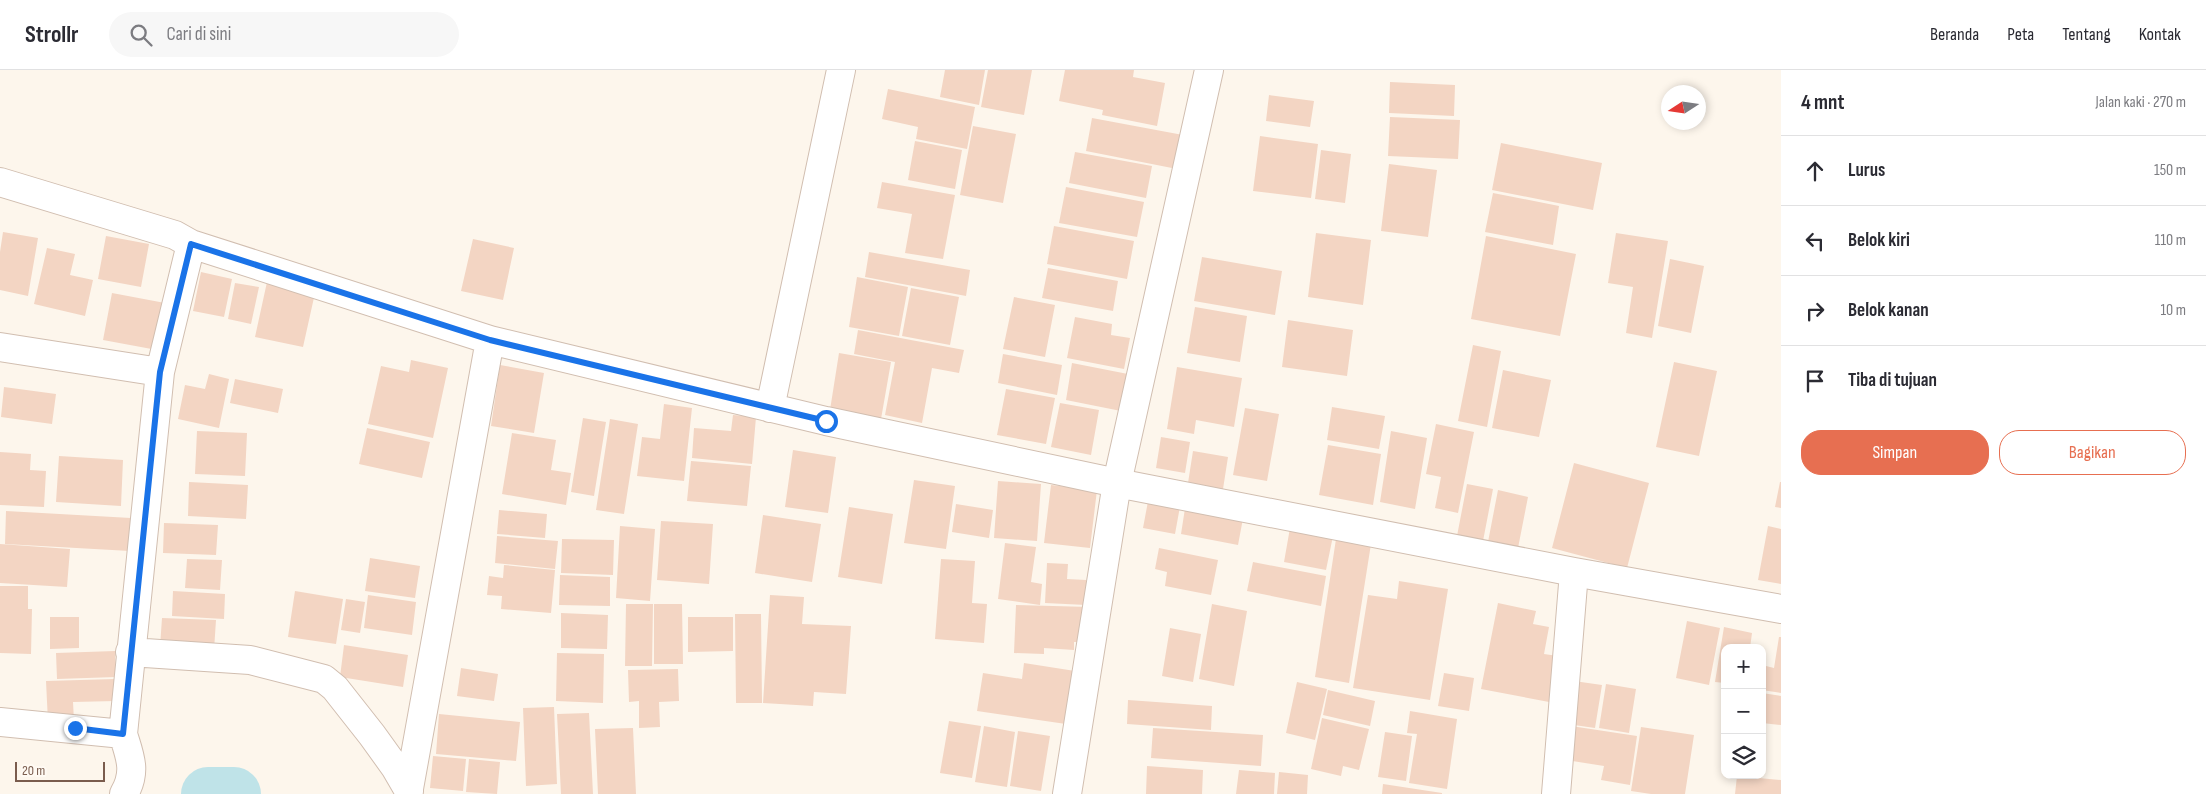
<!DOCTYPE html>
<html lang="id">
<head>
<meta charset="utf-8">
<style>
  body { margin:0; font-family:"Sofia Sans Condensed",sans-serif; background:#f7f7f7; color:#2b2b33 }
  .controls { position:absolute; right:15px; bottom:15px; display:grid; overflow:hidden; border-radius:10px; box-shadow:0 2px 8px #0003 }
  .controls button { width:45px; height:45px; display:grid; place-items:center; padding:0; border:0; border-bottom:1px solid #e1e1e2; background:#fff; color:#2b2b33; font:25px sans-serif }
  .compass { position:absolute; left:1661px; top:15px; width:45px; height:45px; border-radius:50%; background:#fff; box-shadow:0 2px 8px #0003; rotate:258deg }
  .scale { position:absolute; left:15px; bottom:12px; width:90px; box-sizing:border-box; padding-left:5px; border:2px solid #7a5c4d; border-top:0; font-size:14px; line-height:18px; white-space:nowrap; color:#7a5c4d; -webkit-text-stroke:4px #fffaf3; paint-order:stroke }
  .stop { position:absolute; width:15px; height:15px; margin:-11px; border:4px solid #1a73e8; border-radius:50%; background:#fff }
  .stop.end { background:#1a73e8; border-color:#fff; box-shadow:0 1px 5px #0008 }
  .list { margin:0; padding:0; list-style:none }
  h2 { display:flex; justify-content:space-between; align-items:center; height:65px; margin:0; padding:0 20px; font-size:21px }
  h2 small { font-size:16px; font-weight:400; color:#7c7c81 }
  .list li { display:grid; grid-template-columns:32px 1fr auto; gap:15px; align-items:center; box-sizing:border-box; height:70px; padding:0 20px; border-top:1px solid #e1e1e2 }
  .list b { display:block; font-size:19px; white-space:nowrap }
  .list em { font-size:16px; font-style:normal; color:#7c7c81 }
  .actions { display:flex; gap:10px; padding:15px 20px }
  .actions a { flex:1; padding:11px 0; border:1px solid #e76f51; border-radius:20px; text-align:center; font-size:18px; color:#e76f51 }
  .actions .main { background:#e76f51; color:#fff }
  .icon { flex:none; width:28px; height:28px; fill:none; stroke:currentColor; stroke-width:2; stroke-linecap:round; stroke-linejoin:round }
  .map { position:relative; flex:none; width:1781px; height:724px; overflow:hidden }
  header { display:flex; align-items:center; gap:30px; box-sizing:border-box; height:70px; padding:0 25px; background:#fff; border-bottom:1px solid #e1e1e2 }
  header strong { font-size:24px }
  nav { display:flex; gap:28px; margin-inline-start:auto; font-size:18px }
  .search { width:350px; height:45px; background:#f7f7f7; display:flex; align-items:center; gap:12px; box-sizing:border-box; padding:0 18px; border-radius:28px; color:#7c7c81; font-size:19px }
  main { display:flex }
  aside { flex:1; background:#fff }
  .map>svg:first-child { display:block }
</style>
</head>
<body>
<header>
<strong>Strollr</strong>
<div class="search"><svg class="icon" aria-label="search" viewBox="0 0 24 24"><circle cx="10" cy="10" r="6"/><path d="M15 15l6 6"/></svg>Cari di sini</div>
<nav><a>Beranda</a><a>Peta</a><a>Tentang</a><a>Kontak</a></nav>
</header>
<main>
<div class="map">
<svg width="1781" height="724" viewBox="0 0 1781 724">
  <rect width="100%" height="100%" fill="#fdf6ec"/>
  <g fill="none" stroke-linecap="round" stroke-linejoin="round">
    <path stroke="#bfe3e8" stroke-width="54" d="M208,724H234"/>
  </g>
  <path fill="#f3d5c3" d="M945,0H985L979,35L940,27Z
    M988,0H1032L1024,45L981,37Z
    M1065,0H1134L1133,7L1165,13L1157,56L1102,45L1103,40L1059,31Z
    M1390,12L1455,15L1454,46L1389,43Z
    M888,19L975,37L967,79L916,69L918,57L882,49Z
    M1269,25L1314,31L1310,57L1266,51Z
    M1390,47L1460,50L1458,89L1388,86Z
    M1092,48L1183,65L1177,99L1086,81Z
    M973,56L1016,64L1003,133L960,125Z
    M1260,66L1318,74L1311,128L1253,121Z
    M915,71L962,80L955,119L908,110Z
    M1501,73L1602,93L1593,140L1492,120Z
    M1321,80L1351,84L1345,133L1315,129Z
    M1075,82L1152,96L1146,128L1069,113Z
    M1389,94L1437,100L1428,167L1381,161Z
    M882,112L955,125L943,189L905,183L912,144L877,138Z
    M1066,117L1144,132L1137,167L1059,153Z
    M1493,123L1559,136L1553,175L1485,162Z
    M1054,156L1134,171L1127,209L1047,194Z
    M3,162L38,168L28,226L0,220V182Z
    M1316,163L1371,170L1363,235L1308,227Z
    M1616,163L1668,171L1652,268L1626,263L1633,217L1608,213Z
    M106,166L149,174L141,217L98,209Z
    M1486,166L1576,184L1560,266L1471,249Z
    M473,169L514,178L503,230L461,221Z
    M47,178L75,184L70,205L93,210L85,246L34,234Z
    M869,182L970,200L966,226L865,207Z
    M1202,187L1282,201L1275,245L1194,231Z
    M1670,189L1704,196L1691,263L1658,256Z
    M1048,198L1118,211L1113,241L1042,228Z
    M201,202L232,209L224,247L193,241Z
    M857,207L908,217L899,266L849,257Z
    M267,212L315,223L303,277L255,267Z
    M235,213L259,217L251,254L228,249Z
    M911,218L959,227L950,275L902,266Z
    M112,223L165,233L157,280L103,270Z
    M1014,227L1055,235L1045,287L1003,279Z
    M1195,237L1247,246L1240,292L1187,283Z
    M1075,247L1112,254L1111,265L1130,268L1124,299L1067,288Z
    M1288,250L1353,260L1347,306L1282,297Z
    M858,260L964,280L959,303L932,298L922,353L885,345L895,292L854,284Z
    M1473,275L1501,281L1487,357L1458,351Z
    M839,283L891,292L881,349L830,340Z
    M1003,284L1062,295L1057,325L998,313Z
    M411,290L448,298L433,368L368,354L381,296L409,302Z
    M1674,292L1717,301L1699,386L1656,377Z
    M1072,293L1133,305L1126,342L1066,330Z
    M500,295L544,303L534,363L491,356Z
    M1177,297L1242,308L1234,357L1196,350L1194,364L1167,359Z
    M1503,300L1551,310L1539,367L1492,358Z
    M209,304L229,309L219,358L178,349L185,315L205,319Z
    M235,309L283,319L278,343L230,333Z
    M4,317L56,324L52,354L1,347Z
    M1006,319L1055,328L1046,374L997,365Z
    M1060,333L1099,340L1091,385L1051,377Z
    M664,334L692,338L684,411L637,406L642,367L660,369Z
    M1332,337L1385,346L1379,379L1327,370Z
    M1245,338L1279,344L1267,411L1233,405Z
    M733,345L756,347L752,394L692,388L694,358L731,361Z
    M583,348L606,352L594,426L571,422Z
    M610,349L638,354L624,444L596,440Z
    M1436,354L1474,362L1458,443L1435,438L1441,407L1426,404Z
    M367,358L430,372L422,408L359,394Z
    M197,361L247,363L245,406L195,404Z
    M1391,361L1427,368L1415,439L1380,432Z
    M512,363L556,370L551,400L571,403L566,435L502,424Z
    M1161,367L1190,372L1185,403L1156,398Z
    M1328,375L1381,384L1373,435L1319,425Z
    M793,380L836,387L828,443L785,437Z
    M1193,381L1228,387L1223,419L1188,413Z
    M0,382L31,384L30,400L46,401L44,437L0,435Z
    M59,386L123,390L121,436L56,432Z
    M691,391L751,396L747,436L687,431Z
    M1574,393L1649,413L1627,498L1552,478Z
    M914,410L955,416L946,479L904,473Z
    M998,411L1041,414L1037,471L994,468Z
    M189,412L248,415L246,449L188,446Z
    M1780,412H1781V438L1775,437Z
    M1467,414L1493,419L1483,471L1457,466Z
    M1051,415L1097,420L1090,478L1044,473Z
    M1498,420L1528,427L1518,478L1488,472Z
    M1149,426L1181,431L1175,464L1143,458Z
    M1186,432L1244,443L1238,475L1181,464Z
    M956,434L993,440L989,468L952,462Z
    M849,437L893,444L882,514L838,507Z
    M499,440L547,444L545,468L497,464Z
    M6,441L131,448L130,481L5,474Z
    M763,445L821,454L812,512L755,503Z
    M661,451L713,454L709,514L657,510Z
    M164,453L218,455L216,485L163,483Z
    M620,456L655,459L650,531L616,528Z
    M1768,456L1781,459V514L1758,510Z
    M1290,458L1333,466L1326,500L1284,492Z
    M497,466L558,471L555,499L495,493Z
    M562,469L614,470L613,505L561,503Z
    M1336,469L1371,474L1349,613L1315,607Z
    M1005,473L1036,477L1031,512L1042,514L1040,535L998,529Z
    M0,474L70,479L67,517L0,513Z
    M1159,478L1218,490L1211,525L1165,516L1167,502L1155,499Z
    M370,488L420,496L415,528L365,521Z
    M187,489L222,490L220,520L185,518Z
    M941,489L975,491L972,533L987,534L984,573L935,569Z
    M1253,492L1326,506L1321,536L1247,521Z
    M1047,493L1068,494L1067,509L1086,510V535L1045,533Z
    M504,495L555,500L551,543L501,539L502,526L487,525L489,506L503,508Z
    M560,505L610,507V536L559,535Z
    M1399,511L1448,519L1430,630L1353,618L1368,525L1397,529Z
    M0,516H28V539H32L31,584L0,583Z
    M173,521L225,524L224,549L172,546Z
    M295,521L343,529L336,574L288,567Z
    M368,525L416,532L412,565L364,558Z
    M770,525L804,527L802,554L851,556L846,624L814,622L813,636L763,633Z
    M346,529L365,532L360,563L341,560Z
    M1498,533L1536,541L1533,554L1549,557L1544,584L1558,586L1549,632L1481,619Z
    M626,534H653L652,596H625Z
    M654,534H682L683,594H654Z
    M1212,534L1247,541L1234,616L1199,609Z
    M1016,535L1090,537L1089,572H1074V580L1044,578V584L1014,583Z
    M561,543L608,545L607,579L561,578Z
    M735,544H761L762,633H736Z
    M50,547H79V578L50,579Z
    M688,547H733V581L688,582Z
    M162,548L216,550L214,580L160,577Z
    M1687,551L1720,558L1709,615L1676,608Z
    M1724,557L1752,563L1750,578H1725V613L1715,612Z
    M1170,558L1201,564L1193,612L1162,606Z
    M1779,567H1781V623L1762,620V595L1774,598Z
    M344,575L408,585L403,617L340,607Z
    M115,581L116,607L57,609L56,583Z
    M557,583L604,584L603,633L556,631Z
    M1024,593L1075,601L1066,654L977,641L983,603L1022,609Z
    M461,598L498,604L494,631L457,626Z
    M678,599L679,631L659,632L660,657L639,658V631L629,632L628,600Z
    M1444,603L1474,608L1469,641L1438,636Z
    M115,609L116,631L73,632L74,651L48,652L46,611Z
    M1574,611L1602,615L1595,658L1567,654Z
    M1297,612L1327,619L1315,670L1286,663Z
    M1606,614L1636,619L1629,663L1599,658Z
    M1328,620L1375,631L1370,656L1323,645Z
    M1762,623L1781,626V655L1762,653Z
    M1128,630L1212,636L1211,660L1127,654Z
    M554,637L557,714L526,716L523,638Z
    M1410,641L1457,649L1447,719L1409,713L1417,664L1407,663Z
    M589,643L593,724H561L557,644Z
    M439,644L520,652L516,691L436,684Z
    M1322,648L1369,659L1359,700L1343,696L1341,706L1311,699Z
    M949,651L981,656L972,708L940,703Z
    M984,656L1015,662L1007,717L975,712Z
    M1571,656L1637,666L1630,715L1601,710L1604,696L1566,690Z
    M1641,657L1694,665L1685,724H1651L1631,721Z
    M633,658L636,724H598L595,659Z
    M1153,658L1263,665L1261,696L1151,688Z
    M1018,661L1050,666L1041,721L1010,716Z
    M1385,662L1412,666L1406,711L1378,707Z
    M433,686L466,689L463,721L430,718Z
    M469,689L500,692L497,724L466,722Z
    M1147,696L1203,700L1202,724H1146Z
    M1239,700L1275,703L1274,724H1236Z
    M1279,702L1308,705L1307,724H1277Z
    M1737,706L1781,710V724H1735Z
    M1383,714L1442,723V724H1382Z"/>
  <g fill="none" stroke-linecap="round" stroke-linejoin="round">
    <defs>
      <path id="minor" d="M0,112L175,165L191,174L490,270L826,351L1117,413L1574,502L1781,539
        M0,277L160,302
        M770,338L841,0
        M130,582L250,590L324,609L335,618L372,665L395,697L409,721
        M0,652L123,664L160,302L191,174
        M123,664C130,687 137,701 124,724
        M408,724L490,270
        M1067,724L1117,413L1209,0
        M1556,724L1574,502"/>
    </defs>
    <use href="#minor" stroke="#d1beb0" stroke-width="30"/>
    <use href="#minor" stroke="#fff" stroke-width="28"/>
  </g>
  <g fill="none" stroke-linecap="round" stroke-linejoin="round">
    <path stroke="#1a73e8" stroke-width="6" d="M75,658L123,664L160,302L191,174L490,270L826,351"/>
  </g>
</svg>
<div class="controls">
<button>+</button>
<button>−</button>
<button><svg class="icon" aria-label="layers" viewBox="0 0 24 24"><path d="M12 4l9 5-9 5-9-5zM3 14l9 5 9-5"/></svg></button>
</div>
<svg class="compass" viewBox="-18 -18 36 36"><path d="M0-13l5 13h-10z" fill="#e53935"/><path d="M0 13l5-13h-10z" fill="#7c7c81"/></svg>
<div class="scale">20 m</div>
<div class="stop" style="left:826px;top:351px"></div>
<div class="stop end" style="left:75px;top:658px"></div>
</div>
<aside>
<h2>4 mnt<small>Jalan kaki · 270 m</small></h2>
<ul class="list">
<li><svg class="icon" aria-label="ahead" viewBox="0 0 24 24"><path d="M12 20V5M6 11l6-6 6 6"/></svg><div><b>Lurus</b></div><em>150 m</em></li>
<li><svg class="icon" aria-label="left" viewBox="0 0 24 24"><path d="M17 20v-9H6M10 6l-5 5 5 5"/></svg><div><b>Belok kiri</b></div><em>110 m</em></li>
<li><svg class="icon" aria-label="right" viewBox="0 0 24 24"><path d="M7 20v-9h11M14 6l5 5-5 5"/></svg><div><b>Belok kanan</b></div><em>10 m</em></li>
<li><svg class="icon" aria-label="arrive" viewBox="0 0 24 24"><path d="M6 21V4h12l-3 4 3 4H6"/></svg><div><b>Tiba di tujuan</b></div></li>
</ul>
<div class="actions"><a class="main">Simpan</a><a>Bagikan</a></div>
</aside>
</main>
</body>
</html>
